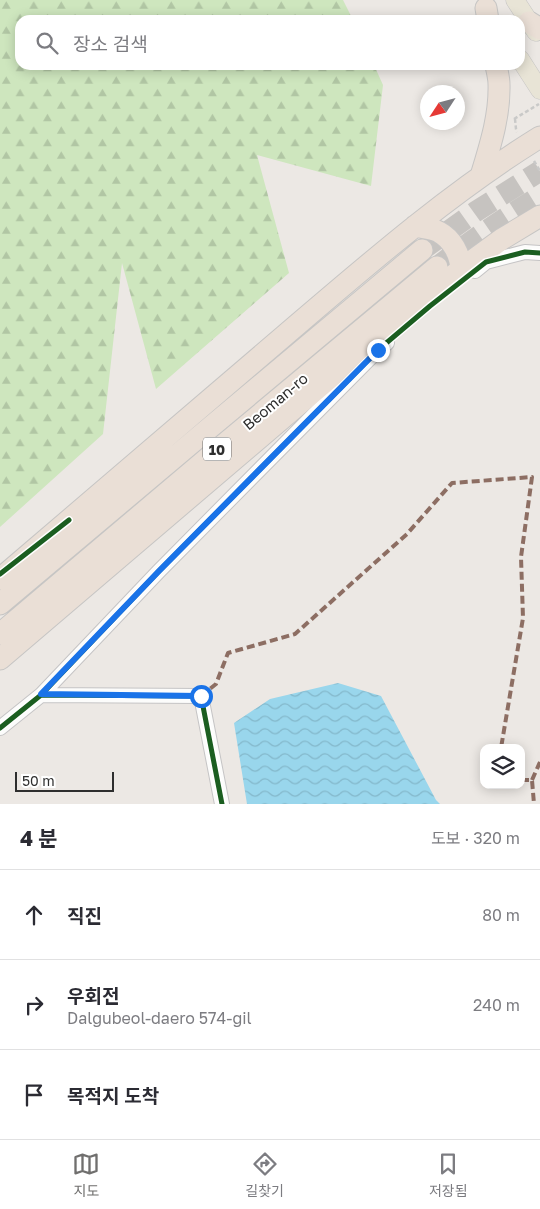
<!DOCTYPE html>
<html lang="ko">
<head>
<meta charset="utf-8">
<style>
  body { margin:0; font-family:"Golos Text","Noto Sans KR",sans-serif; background:#f7f7f7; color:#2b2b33 }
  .controls { position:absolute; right:15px; bottom:15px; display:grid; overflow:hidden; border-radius:10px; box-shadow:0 2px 12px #0003 }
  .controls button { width:45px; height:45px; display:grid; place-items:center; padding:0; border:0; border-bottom:1px solid #e1e1e2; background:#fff; color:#2b2b33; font:25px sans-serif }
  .compass { position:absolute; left:420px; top:85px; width:45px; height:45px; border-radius:50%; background:#fff; box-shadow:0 2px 12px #0003; rotate:234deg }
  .scale { position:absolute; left:15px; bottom:12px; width:99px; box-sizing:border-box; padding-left:5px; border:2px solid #2e2e2e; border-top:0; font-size:14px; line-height:18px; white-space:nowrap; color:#2e2e2e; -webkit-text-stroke:4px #fff; paint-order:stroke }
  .stop { position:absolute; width:15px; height:15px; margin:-11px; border:4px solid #1a73e8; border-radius:50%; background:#fff }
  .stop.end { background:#1a73e8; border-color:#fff; box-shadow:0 1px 5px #0008 }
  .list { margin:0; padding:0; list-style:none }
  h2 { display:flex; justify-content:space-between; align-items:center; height:65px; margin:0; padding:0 20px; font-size:21px }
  h2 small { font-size:16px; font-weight:400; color:#7c7c81 }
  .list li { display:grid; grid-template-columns:32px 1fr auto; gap:15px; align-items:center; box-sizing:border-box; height:90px; padding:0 20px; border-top:1px solid #e1e1e2 }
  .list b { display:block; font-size:19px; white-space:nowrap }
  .list p { margin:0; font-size:16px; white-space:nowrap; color:#7c7c81 }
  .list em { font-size:16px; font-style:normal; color:#7c7c81 }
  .icon { flex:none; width:28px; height:28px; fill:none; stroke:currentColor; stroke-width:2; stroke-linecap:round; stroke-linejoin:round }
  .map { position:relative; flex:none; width:540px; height:804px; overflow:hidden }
  .search { position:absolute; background:#fff; box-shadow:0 2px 12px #0003; left:15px; right:15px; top:15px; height:55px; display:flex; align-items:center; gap:12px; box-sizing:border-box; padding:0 18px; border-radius:15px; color:#7c7c81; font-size:19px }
  .sheet { height:335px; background:#fff }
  nav { display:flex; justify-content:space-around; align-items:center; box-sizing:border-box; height:70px; border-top:1px solid #e1e1e2; background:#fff; font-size:14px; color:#7c7c81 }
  nav a { display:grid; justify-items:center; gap:2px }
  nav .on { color:#706f6e }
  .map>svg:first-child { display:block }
</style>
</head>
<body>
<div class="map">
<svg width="540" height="804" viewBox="0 0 540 804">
  <defs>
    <pattern id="forest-firs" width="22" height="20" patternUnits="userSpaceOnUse" patternTransform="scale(1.25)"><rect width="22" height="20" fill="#cee6be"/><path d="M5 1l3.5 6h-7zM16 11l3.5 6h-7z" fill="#b1c6a4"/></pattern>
    <pattern id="water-waves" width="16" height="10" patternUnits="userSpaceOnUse" patternTransform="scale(1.25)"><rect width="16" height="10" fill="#99d6ec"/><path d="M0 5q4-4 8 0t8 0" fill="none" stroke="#84b8cb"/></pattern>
  </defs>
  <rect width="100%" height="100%" fill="#ece8e4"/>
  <path fill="url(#forest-firs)" d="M0,0H343L353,20H20V65H374L383,85L371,186L257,155L289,273L156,389L122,263L103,434L0,527Z"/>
  <path fill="url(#water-waves)" d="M338,683L381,696L436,800L440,804H247L234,723L270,699Z"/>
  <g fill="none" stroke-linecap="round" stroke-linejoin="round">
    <path stroke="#c6c3c0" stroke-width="21" stroke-dasharray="21 11" stroke-linecap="butt" d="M422,250L475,212L540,171
      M437,267C470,241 504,218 540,196"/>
    <defs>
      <path id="minor" d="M475,271L486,262L525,252L540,253
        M41,695L201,696L222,804
        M0,728L41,695L159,571L378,350L387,343"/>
      <path id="major" d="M515,0L536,32
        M520,59L540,90"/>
      <path id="highway" d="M486,8L488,20
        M529,22L540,29
        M481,176C490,146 500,116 499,84C499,78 497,71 496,65
        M415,226C422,228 432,228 439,232C452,239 460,254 461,269
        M0,579C95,498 189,417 284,336C366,266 448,194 540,137
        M0,604L201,435L422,250
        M0,634L215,452L437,267
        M0,659L347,363L461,269L502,239L540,216"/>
    </defs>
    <use href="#minor" stroke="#c5c4c5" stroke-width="16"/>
    <use href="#major" stroke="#c6c5c4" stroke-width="19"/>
    <use href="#highway" stroke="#c6c5c4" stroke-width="23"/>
    <path stroke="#c9c9c8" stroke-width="2.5" stroke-dasharray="4 2.5" stroke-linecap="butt" d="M514,119L539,104
      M515,119L516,129L517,132
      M534,161L540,171"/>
    <use href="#minor" stroke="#fcfcfb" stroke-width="14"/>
    <use href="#major" stroke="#e8e4d6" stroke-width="18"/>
    <use href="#highway" stroke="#eadfd6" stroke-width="21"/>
    <path stroke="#8d6e63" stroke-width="4" stroke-dasharray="8 4" stroke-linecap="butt" d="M201,696L216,684L228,653L295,634L407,534L452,483L532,477L521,557L523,618L501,748
      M521,780H532L534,804
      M532,780L540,762"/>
    <defs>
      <path id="cycleway" d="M0,574L69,520
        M41,695L201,696L222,804
        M0,728L41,695L159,571L378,350L430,306L486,262L525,252L540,253"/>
    </defs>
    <use href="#cycleway" stroke="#fff" stroke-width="8"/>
    <use href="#cycleway" stroke="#1b5e20" stroke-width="5"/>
  </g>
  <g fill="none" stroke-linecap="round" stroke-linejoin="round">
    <path stroke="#1a73e8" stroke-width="6" d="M201,696L41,694L159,571L378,350"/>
  </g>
  <g text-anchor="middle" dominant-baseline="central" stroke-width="4" stroke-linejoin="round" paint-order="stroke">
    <rect fill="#fff" stroke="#6d6d6d" stroke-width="1" x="203" y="437.5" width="28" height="23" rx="4"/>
    <g font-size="14" font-weight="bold" fill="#2e2e2e">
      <text x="217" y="449">10</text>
    </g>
    <g font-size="15" fill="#2e2e2e" stroke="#fff">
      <text transform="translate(275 401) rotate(-40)">Beoman-ro</text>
    </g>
  </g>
</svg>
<div class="controls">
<button><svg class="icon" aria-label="layers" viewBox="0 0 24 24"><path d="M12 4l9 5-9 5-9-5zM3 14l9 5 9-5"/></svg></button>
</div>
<svg class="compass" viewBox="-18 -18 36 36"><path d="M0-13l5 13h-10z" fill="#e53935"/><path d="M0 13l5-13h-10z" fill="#7c7c81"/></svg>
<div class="scale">50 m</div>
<div class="stop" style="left:201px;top:696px"></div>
<div class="stop end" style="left:378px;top:350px"></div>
<div class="search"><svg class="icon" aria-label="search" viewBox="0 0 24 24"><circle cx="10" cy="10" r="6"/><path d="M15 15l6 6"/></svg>장소 검색</div>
</div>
<section class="sheet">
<h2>4 분<small>도보 · 320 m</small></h2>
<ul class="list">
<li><svg class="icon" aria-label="ahead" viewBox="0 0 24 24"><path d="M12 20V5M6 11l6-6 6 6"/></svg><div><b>직진</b></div><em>80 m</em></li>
<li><svg class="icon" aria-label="right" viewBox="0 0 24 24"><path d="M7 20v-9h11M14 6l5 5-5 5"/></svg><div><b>우회전</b><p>Dalgubeol-daero 574-gil</p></div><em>240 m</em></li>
<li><svg class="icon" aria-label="arrive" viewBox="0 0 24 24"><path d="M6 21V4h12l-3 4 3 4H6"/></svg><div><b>목적지 도착</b></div></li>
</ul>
</section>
<nav>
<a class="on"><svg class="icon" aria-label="map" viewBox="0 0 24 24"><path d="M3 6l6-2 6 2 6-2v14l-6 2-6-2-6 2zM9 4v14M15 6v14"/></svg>지도</a>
<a><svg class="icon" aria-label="directions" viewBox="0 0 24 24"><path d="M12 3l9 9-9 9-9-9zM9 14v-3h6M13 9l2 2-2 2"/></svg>길찾기</a>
<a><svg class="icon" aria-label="saved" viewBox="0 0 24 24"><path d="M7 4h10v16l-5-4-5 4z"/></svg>저장됨</a>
</nav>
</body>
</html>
